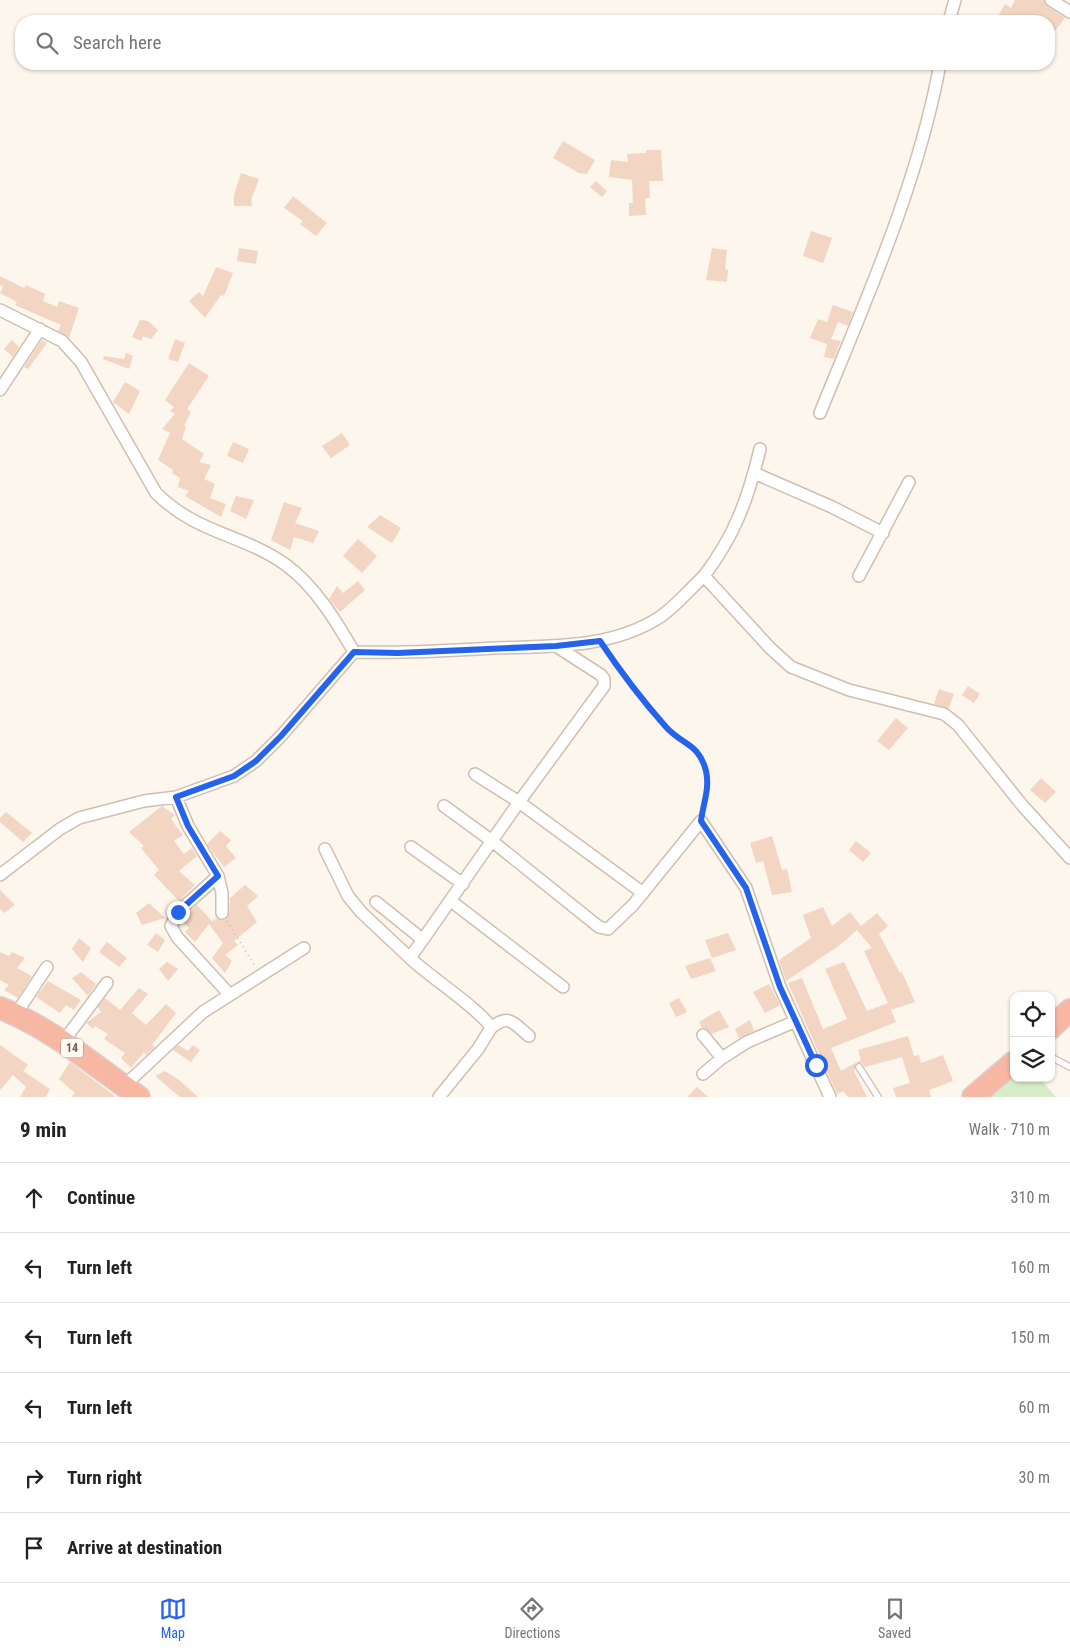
<!DOCTYPE html>
<html lang="en">
<head>
<meta charset="utf-8">
<style>
  body { margin:0; font-family:"Roboto Condensed",sans-serif; background:#f6f6f6; color:#222 }
  .controls { position:absolute; right:15px; bottom:15px; display:grid; overflow:hidden; border-radius:10px; box-shadow:0 1px 4px #0004 }
  .controls button { width:45px; height:45px; display:grid; place-items:center; padding:0; border:0; border-bottom:1px solid #e0e0e0; background:#fff; color:#222; font:25px sans-serif }
  .stop { position:absolute; width:15px; height:15px; margin:-11px; border:4px solid #2563eb; border-radius:50%; background:#fff }
  .stop.end { background:#2563eb; border-color:#fff; box-shadow:0 1px 5px #0008 }
  .list { margin:0; padding:0; list-style:none }
  h2 { display:flex; justify-content:space-between; align-items:center; height:65px; margin:0; padding:0 20px; font-size:21px }
  h2 small { font-size:16px; font-weight:400; color:#767676 }
  .list li { display:grid; grid-template-columns:32px 1fr auto; gap:15px; align-items:center; box-sizing:border-box; height:70px; padding:0 20px; border-top:1px solid #e0e0e0 }
  .list b { display:block; font-size:19px; white-space:nowrap }
  .list em { font-size:16px; font-style:normal; color:#767676 }
  .icon { flex:none; width:28px; height:28px; fill:none; stroke:currentColor; stroke-width:2; stroke-linecap:round; stroke-linejoin:round }
  .map { position:relative; flex:none; width:1070px; height:1097px; overflow:hidden }
  .search { position:absolute; background:#fff; box-shadow:0 1px 4px #0004; left:15px; right:15px; top:15px; height:55px; display:flex; align-items:center; gap:12px; box-sizing:border-box; padding:0 18px; border-radius:20px; color:#767676; font-size:19px }
  .sheet { height:485px; background:#fff }
  nav { display:flex; justify-content:space-around; align-items:center; box-sizing:border-box; height:70px; border-top:1px solid #e0e0e0; background:#fff; font-size:14px; color:#767676 }
  nav a { display:grid; justify-items:center; gap:2px }
  nav .on { color:#2563eb }
  .map>svg:first-child { display:block }
</style>
</head>
<body>
<div class="map">
<svg width="1070" height="1097" viewBox="0 0 1070 1097">
  <rect width="100%" height="100%" fill="#fdf6ec"/>
  <path fill="#d8ecc9" d="M1014,1067V1078H1039L1056,1097H981Z"/>
  <path fill="#f3d5c3" d="M1015,0H1044L1047,6L1065,18L1055,31L1049,27V21H1002L997,18L1005,4L1011,8Z
    M563,141L595,160L587,174L579,173L553,158Z
    M646,150H661L663,181H649L650,198H645L646,215L629,216V203H633L632,180L609,177L611,160L628,162L627,154L646,153Z
    M241,173L259,179L251,200L252,206H234V195Z
    M596,181L607,191L602,197L590,187Z
    M293,196L327,223L316,236L300,224L303,221L284,208Z
    M811,231L832,238L823,263L803,256Z
    M239,248L258,251L256,264L237,261Z
    M712,248L727,250L725,269L728,270L727,282L706,280Z
    M216,267L233,273L224,296L221,295L205,318L189,301L199,292L203,296Z
    M0,276L24,288L26,285L45,294L43,301L57,307L59,301L79,308L69,338L58,331L61,325L15,305L17,302L0,293L3,287L0,285Z
    M833,305L853,312L848,326L838,322L831,339L841,341L834,359L824,357L827,344L810,338L818,319L827,322Z
    M140,320L148,321L158,330L151,339L143,336L141,341L132,337Z
    M175,339L185,343L178,362L168,359Z
    M12,340L19,347L13,357L4,349Z
    M42,340L47,343L28,369L24,367Z
    M126,353L133,356L129,369L103,359L104,356L124,359Z
    M189,363L209,376L187,409L191,412L184,426L186,427L182,439L204,454L199,462L211,465L204,479L215,484L210,498L226,504L221,517L185,496L189,491L178,487L180,478L172,473L173,470L158,460L170,433L162,429L175,414L170,411L174,407L165,400Z
    M125,382L140,391L129,414L113,402Z
    M342,433L350,445L331,458L322,446Z
    M233,442L249,449L243,463L227,456Z
    M236,496L254,500L246,519L230,511Z
    M284,502L302,508L295,523L319,531L313,543L294,537L290,550L271,540Z
    M380,515L401,528L392,543L367,527Z
    M358,539L377,556L362,573L343,556Z
    M358,581L365,590L340,612L329,599L337,586L343,593Z
    M968,686L980,694L974,703L962,695Z
    M939,689L954,694L949,708L934,704Z
    M896,718L908,728L889,750L877,741Z
    M1041,778L1056,792L1045,803L1030,790Z
    M162,806L175,815L171,819L183,835L174,841L184,854L192,848L197,856L179,871L195,885L179,901L154,875L159,870L141,848L144,846L129,832Z
    M6,812L32,833L23,842L0,822V818Z
    M220,831L231,840L226,846L236,858L224,867L207,844Z
    M772,836L782,870L787,869L792,892L772,895L763,861L756,863L750,843Z
    M856,841L871,853L863,862L849,850Z
    M245,885L258,896L247,906L257,922L234,941L238,945L225,955L232,961L225,973L212,958L223,943L209,924L195,942L185,932L189,928L182,921L197,905L212,921L211,922L217,918L225,920L229,913L230,898Z
    M0,890L15,905L4,913L0,909Z
    M149,903L165,918L142,925L136,913Z
    M823,907L832,926L850,912L861,926L877,913L888,926L879,934L900,973L902,972L915,1002L891,1010L896,1022L831,1048L841,1071L861,1060L858,1050L908,1036L914,1056L919,1055L921,1063L943,1055L953,1081L929,1090L931,1097H896L893,1088L910,1083L902,1057L865,1067L862,1063H857L854,1071L867,1097H848L843,1091L837,1094L788,983L802,978L823,1029L847,1019L825,969L844,962L867,1011L888,1003L864,951L872,948L857,930L840,945L786,981L779,960L811,938L803,915Z
    M156,933L165,940L158,952L147,945Z
    M728,933L736,950L712,958L705,940Z
    M79,938L91,948L83,962L72,949Z
    M107,942L127,958L119,967L99,952Z
    M0,952L9,956L12,952L25,958L17,968L32,976L18,998L4,990L9,985L0,980Z
    M710,958L716,971L691,979L685,966Z
    M167,962L178,969L168,981L159,969Z
    M81,972L96,984L88,996L72,978Z
    M48,981L81,1000L74,1010L66,1005L60,1013L36,997Z
    M769,984L780,1005L765,1013L753,992Z
    M139,988L148,994L132,1013L146,1025L166,1004L176,1013L152,1045L155,1047L146,1055L144,1052L131,1068L121,1058L125,1053L104,1039L108,1034L95,1026L93,1029L86,1023L101,1012L98,1007L105,998L120,1010Z
    M679,998L687,1012L676,1017L669,1003Z
    M719,1010L729,1027L712,1034L702,1028L699,1022Z
    M750,1020L754,1031L739,1038L735,1029Z
    M0,1045L28,1065L23,1071L50,1089L46,1097H20L26,1087L13,1075L0,1090Z
    M178,1045L188,1051L193,1045L200,1050L191,1062L173,1050Z
    M70,1062L91,1078L116,1097H71L75,1093L59,1079Z
    M165,1071L179,1080L198,1097H180L155,1076Z
    M697,1087L708,1097H687Z"/>
  <g fill="none" stroke-linecap="round" stroke-linejoin="round">
    <defs>
      <path id="lane" d="M1051,1057L1070,1067
        M859,1067L878,1097"/>
      <path id="street" d="M1051,0L1070,12
        M949,21L955,0
        M0,310L62,341L81,362L156,493C197,534 243,534 286,565C315,586 336,621 354,652L281,736L256,761L234,776L176,797L144,801L79,818L60,829L0,875
        M0,390L40,329
        M820,413C866,300 918,184 940,64
        M760,449C748,499 735,535 704,576L770,648L791,667L849,690L944,714L958,725L1022,805L1070,858
        M754,473L832,507L883,533
        M859,576L909,482
        M354,652C401,653 447,651 494,648C549,646 611,649 660,617C676,606 690,589 704,576
        M475,774L519,802L643,893
        M176,797L188,826L218,876L222,893V913
        M444,806L492,841L599,927L608,929L633,905L701,821L746,888L780,987L830,1097
        M411,847L463,884
        M325,849L348,896L361,912L410,958
        M218,876L178,912L171,926L177,937L230,995
        M451,901L563,987
        M376,902L422,939
        M16,1014L47,967
        M491,1028C509,1013 513,1023 529,1036
        M703,1035L722,1058
        M63,1042L107,983
        M703,1074L722,1058L747,1042L796,1021
        M124,1086L203,1012L304,948
        M439,1097L478,1049L491,1028C485,1013 426,974 410,958L519,802L604,686V679L601,675L556,646"/>
      <path id="highway" d="M0,1008C51,1028 94,1065 139,1097
        M1051,1028L1070,1010
        M973,1097L1014,1062"/>
    </defs>
    <use href="#lane" stroke="#d1beb0" stroke-width="8"/>
    <use href="#street" stroke="#d1beb0" stroke-width="14"/>
    <use href="#highway" stroke="#dad1cd" stroke-width="24"/>
    <path stroke="#d9b8a5" stroke-width="2" stroke-dasharray="1 4" stroke-linecap="butt" d="M606,650C624,677 644,706 667,729C675,736 689,740 695,749C710,766 708,791 702,811
      M227,921L255,966"/>
    <use href="#lane" stroke="#fff" stroke-width="5.5"/>
    <use href="#street" stroke="#fff" stroke-width="11"/>
    <use href="#highway" stroke="#f7b7a3" stroke-width="21"/>
  </g>
  <g fill="none" stroke-linecap="round" stroke-linejoin="round">
    <path stroke="#2563eb" stroke-width="6" d="M178,912L218,876L188,826L176,797L234,776L256,761L281,736L354,652L398,653L556,646L600,641C620,671 642,700 666,727C682,745 699,743 706,771C710,789 703,804 701,821L746,888L780,987L816,1065"/>
  </g>
  <g text-anchor="middle" dominant-baseline="central" stroke-width="4" stroke-linejoin="round" paint-order="stroke">
    <rect fill="#fffaf3" stroke="#a28b7f" stroke-width="1" x="61" y="1038.5" width="22" height="19" rx="4"/>
    <g font-size="12" font-weight="bold" fill="#7a5c4d">
      <text x="72" y="1048">14</text>
    </g>
  </g>
</svg>
<div class="controls">
<button><svg class="icon" aria-label="locate" viewBox="0 0 24 24"><circle cx="12" cy="12" r="6"/><path d="M12 2v4M12 18v4M2 12h4M18 12h4"/></svg></button>
<button><svg class="icon" aria-label="layers" viewBox="0 0 24 24"><path d="M12 4l9 5-9 5-9-5zM3 14l9 5 9-5"/></svg></button>
</div>
<div class="stop" style="left:816px;top:1065px"></div>
<div class="stop end" style="left:178px;top:912px"></div>
<div class="search"><svg class="icon" aria-label="search" viewBox="0 0 24 24"><circle cx="10" cy="10" r="6"/><path d="M15 15l6 6"/></svg>Search here</div>
</div>
<section class="sheet">
<h2>9 min<small>Walk · 710 m</small></h2>
<ul class="list">
<li><svg class="icon" aria-label="ahead" viewBox="0 0 24 24"><path d="M12 20V5M6 11l6-6 6 6"/></svg><div><b>Continue</b></div><em>310 m</em></li>
<li><svg class="icon" aria-label="left" viewBox="0 0 24 24"><path d="M17 20v-9H6M10 6l-5 5 5 5"/></svg><div><b>Turn left</b></div><em>160 m</em></li>
<li><svg class="icon" aria-label="left" viewBox="0 0 24 24"><path d="M17 20v-9H6M10 6l-5 5 5 5"/></svg><div><b>Turn left</b></div><em>150 m</em></li>
<li><svg class="icon" aria-label="left" viewBox="0 0 24 24"><path d="M17 20v-9H6M10 6l-5 5 5 5"/></svg><div><b>Turn left</b></div><em>60 m</em></li>
<li><svg class="icon" aria-label="right" viewBox="0 0 24 24"><path d="M7 20v-9h11M14 6l5 5-5 5"/></svg><div><b>Turn right</b></div><em>30 m</em></li>
<li><svg class="icon" aria-label="arrive" viewBox="0 0 24 24"><path d="M6 21V4h12l-3 4 3 4H6"/></svg><div><b>Arrive at destination</b></div></li>
</ul>
</section>
<nav>
<a class="on"><svg class="icon" aria-label="map" viewBox="0 0 24 24"><path d="M3 6l6-2 6 2 6-2v14l-6 2-6-2-6 2zM9 4v14M15 6v14"/></svg>Map</a>
<a><svg class="icon" aria-label="directions" viewBox="0 0 24 24"><path d="M12 3l9 9-9 9-9-9zM9 14v-3h6M13 9l2 2-2 2"/></svg>Directions</a>
<a><svg class="icon" aria-label="saved" viewBox="0 0 24 24"><path d="M7 4h10v16l-5-4-5 4z"/></svg>Saved</a>
</nav>
</body>
</html>
